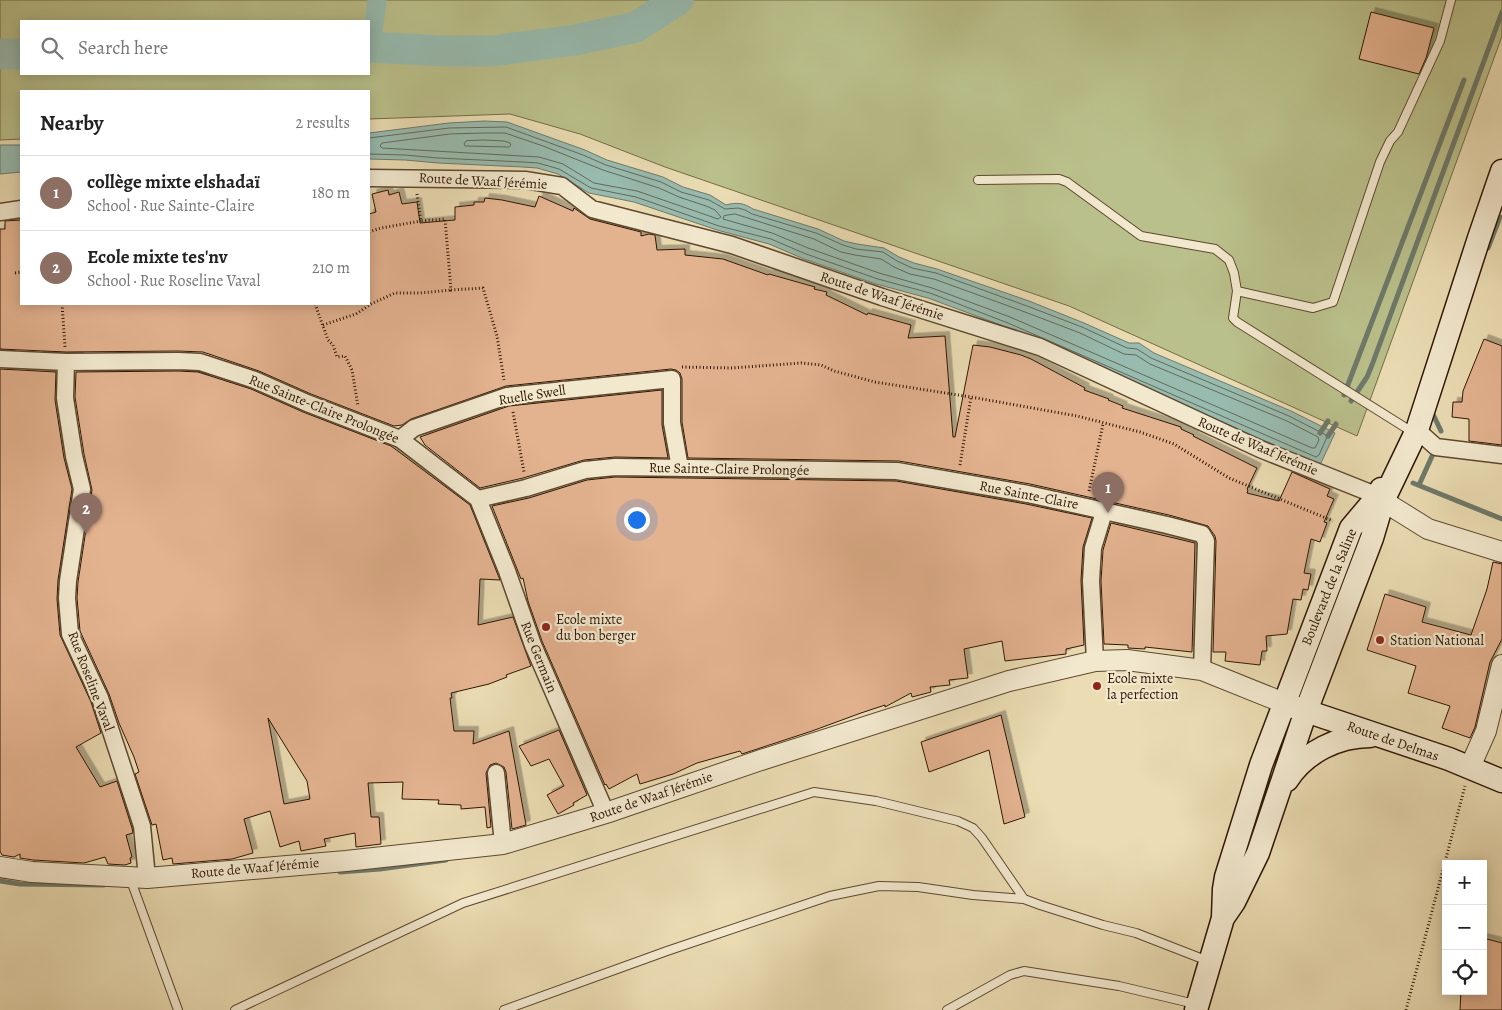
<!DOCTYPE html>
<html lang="en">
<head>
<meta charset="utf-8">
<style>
  body { margin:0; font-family:Alegreya,serif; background:#f2f2f2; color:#222 }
  .controls { position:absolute; right:15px; bottom:15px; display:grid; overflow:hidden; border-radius:0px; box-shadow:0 2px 12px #0003 }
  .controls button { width:45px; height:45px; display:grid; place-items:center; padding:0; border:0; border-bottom:1px solid #e0e0e0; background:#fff; color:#222; font:25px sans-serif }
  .you { position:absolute; left:636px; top:519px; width:18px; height:18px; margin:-12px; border:4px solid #fff; border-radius:50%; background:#1a73e8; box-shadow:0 0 0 8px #1a73e833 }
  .badge { display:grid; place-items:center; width:32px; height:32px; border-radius:50%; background:#8f2418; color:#fff; font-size:16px; font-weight:700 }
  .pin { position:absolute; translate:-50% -41px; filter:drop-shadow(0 1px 2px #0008) }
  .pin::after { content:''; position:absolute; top:26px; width:18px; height:15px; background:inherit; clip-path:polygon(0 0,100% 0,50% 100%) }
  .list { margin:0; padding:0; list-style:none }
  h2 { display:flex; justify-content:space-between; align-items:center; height:65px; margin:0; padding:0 20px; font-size:21px }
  h2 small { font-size:16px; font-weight:400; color:#767676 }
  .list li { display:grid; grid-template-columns:32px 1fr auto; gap:15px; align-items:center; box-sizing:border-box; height:75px; padding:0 20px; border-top:1px solid #e0e0e0 }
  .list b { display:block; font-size:19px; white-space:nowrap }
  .list p { margin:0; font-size:16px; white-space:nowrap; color:#767676 }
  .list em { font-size:16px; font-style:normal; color:#767676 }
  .icon { flex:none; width:28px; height:28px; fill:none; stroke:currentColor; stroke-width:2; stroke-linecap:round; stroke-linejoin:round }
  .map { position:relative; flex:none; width:1502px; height:1010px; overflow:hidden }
  .search { position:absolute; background:#fff; box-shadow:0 2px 12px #0003; left:20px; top:20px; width:350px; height:55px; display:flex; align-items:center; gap:12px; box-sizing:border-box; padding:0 18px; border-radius:0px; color:#767676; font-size:19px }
  .panel { position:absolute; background:#fff; box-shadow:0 2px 12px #0003; left:20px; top:90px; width:350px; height:215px; border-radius:0px }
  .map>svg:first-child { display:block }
</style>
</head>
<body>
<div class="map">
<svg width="1502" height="1010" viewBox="0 0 1502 1010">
  <defs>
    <filter id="shadow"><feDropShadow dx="4.5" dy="-4.5" stdDeviation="0" flood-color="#0004"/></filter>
  </defs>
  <rect width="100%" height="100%" fill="#ebdcb3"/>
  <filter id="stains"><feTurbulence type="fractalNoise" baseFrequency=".004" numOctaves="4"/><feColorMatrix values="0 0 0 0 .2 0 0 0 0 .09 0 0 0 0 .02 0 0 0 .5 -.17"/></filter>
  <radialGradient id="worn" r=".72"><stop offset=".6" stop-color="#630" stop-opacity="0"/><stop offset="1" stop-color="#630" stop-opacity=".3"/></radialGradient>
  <path fill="#bac08b" stroke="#746b46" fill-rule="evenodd" d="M0,0H1502V36L1357,436L1069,306L665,167L580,134L510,114L369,119V91H21V139L0,140ZM21,21H369V74H21Z"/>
  <path fill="#98bbaf" stroke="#6e796a" d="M484,121L507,122L585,150L607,160L663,177L683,187L710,195L726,205C737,202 744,203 753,209L818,229L844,241L857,244L884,248L899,257L914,263L937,269L1029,301L1084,323L1129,343H1139L1154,353L1291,411L1335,433L1320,465L1006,327L928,298L876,284L804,259L769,244L717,230L634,202L589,193L558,174L537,168L523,167L438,163L405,160L369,159V133L449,123Z
    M0,145H21V172L0,174Z"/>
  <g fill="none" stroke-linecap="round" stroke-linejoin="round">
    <path stroke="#646858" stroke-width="1" d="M484,133H505L543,146L603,170L659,188L679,197L706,206L715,210L721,217L718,219L637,191L594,183L563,164L539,157L382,148L380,146L382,143L450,134Z
      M369,138L449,128L506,127L583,155L606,165L661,182L681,192L709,200L725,209L738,208L745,210L752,214L816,233L843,245L856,249L883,252L897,261L912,268L936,273L1027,306L1082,327L1127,348L1137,349L1151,358L1289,416L1326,435L1327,437L1319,455L1316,457L1008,323L930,293L878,279L806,254L771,239L719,226L636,197L591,188L559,169L538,163L523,162L438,158L405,155L369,154
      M484,140L504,141L510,143L511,145L509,147L465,146L464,144L466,141Z
      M735,214L814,239L841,252L855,255L881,259L894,267L910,274L934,279L1025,312L1080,333L1124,354L1136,355L1150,364L1287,421L1318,437L1319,440L1315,448H1312L1010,317L932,288L879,273L808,248L772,233L723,219L724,216Z"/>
    <path stroke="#6e796a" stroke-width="5" d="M1488,248L1500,217
      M0,350L14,349
      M45,351L82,354
      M184,368L210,373
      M1344,395L1464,80
      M1351,401L1367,377L1372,365L1502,12
      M1431,410L1441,431
      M1320,433L1328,421
      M1328,436L1336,424
      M1413,483L1502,519
      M1419,485L1433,454
      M340,872L380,869L446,860
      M0,881L20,884L104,885"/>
    <path stroke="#98bbaf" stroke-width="19" d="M371,47L377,0"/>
    <path stroke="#98bbaf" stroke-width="31" d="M369,47L445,51H492L575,40L636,27L678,0
      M0,54H21"/>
  </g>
  <path fill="#e3b28f" stroke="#2f1602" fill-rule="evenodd" filter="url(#shadow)" d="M1371,12L1434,28L1426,58L1419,74L1359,59Z
    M388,190L389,195L399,192L402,204L417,202L420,223L455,220V207L474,205V202H484L485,198L502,200L535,207L539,196L573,211L574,208L590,219L641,232V236L649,234L655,235L657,250L685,249V255L723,259L768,275L769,274L815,287L814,289L827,292L826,295L867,315L868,313L911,325L908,338L945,336L953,437H955L973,345L990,347L1021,355L1031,359L1085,388L1084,390L1109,399L1108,400L1123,406L1122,408L1181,427V429L1194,435L1193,436L1257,468L1247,489L1248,490L1247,493L1279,501L1292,472L1330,489L1327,496L1334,499L1324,522L1327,523L1320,542L1311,539L1304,573L1311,574L1308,590L1303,589L1301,600L1293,599L1287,634L1266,636L1267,651H1262L1260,665L1225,661L1226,652H1213L1216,541L1215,536L1208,526L1169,515L1030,484L899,461L688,458L682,422V379L680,373L676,370L671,369L506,386L411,419L402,425L394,426L311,394L259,371L203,352L178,351L66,352L0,349V229H5V221L21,220V304H369V214L376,212L372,194Z
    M1484,339L1502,346V445L1469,441V419L1452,417L1453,402H1462L1463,391Z
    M0,369L56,372L55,400L64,458L72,489L58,580L57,599L60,635L91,702L101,733L76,747L100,787L117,781L132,828L133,833L126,835L132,857L130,858L131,863L125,865L108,864L105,857L84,863L33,860L20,858V854L14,857L2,855L0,851Z
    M178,371L198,372L251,389L303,412L391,446L470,505L500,580L480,579L478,625L513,617L531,666L506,675L507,677L489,684L451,693L452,698H450L454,731H474L473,744L509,731L526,825L512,829L506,772L504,767L496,763L490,765L486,773L491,827L487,828L485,807L461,809V805L438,804L439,800L402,799L403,782L368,783L371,817H379L381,844L356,847L355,833L324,839L326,846L301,851L299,841L280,847L270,811L244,819L253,853L232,859L173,864L172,858L163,860L156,824L152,825L135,774L139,772L134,757L119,723L109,694L80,631L77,598L78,582L92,490L84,454L75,397L76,372ZM268,718L307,781L310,799L284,804Z
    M662,390V425L668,458L615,457L584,460L523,478L480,488L425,445L420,437L509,406Z
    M615,477L896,481L1026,504L1092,518L1083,547L1081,580L1084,645L1066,649V654L1005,661L1002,641L964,649L968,678L949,680L950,685L930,687L931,692L912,697L911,693L885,707V705L861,713L812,731L742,754L740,751L697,763L673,774L640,784L637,774L609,789L606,784L605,785L542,641L528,601L523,578L521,579L492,506L529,498L587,480Z
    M1111,523L1195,543L1192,652L1145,647V649L1128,648V645L1104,644L1101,581L1103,550Z
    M1493,562L1502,564V639L1490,662L1475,727L1470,738L1442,728L1450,706L1408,693L1416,666L1367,650L1385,594L1426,607L1422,622L1471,635L1487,589Z
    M1001,715L1025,817L1004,824L989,750L929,772L921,742Z
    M559,730L587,795L573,803L574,805L558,814L547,795L564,786L549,759L531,766L519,746Z
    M1483,938L1502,943V1010H1460L1461,991H1483Z"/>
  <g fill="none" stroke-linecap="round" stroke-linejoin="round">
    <defs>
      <path id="service" d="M978,180L1059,179L1067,182L1141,236L1215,249L1229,260L1234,273L1237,291L1313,308L1333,302L1380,162L1390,141L1398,132L1440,41L1451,0
        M1237,291L1233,318L1237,322L1406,428
        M130,878L178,1010
        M235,1010L463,903L814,792L876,801L958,821L973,828L982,838L1024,899L1040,905L1103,925L1136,933L1208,961
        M504,1010L667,951L830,896L879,886L918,887L973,895L1024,899
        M947,1010L1010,975L1024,971L1119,986L1195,1004"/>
      <path id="minor" d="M369,178L525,180L562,186L592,209L732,245L882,297L1040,347L1260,449L1378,496
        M0,212L21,209
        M0,359L66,362L178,361L200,362L255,380L307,403L400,439L478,499L526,488L585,470L615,467L897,471L1028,494L1167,525L1202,534L1206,541L1202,670
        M66,362L65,398L74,456L82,489L68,581L67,598L70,634L100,698L142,826L147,878
        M1417,430L1436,447L1502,455
        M400,439L414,428L507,396L672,379V423L680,468
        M478,499L507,571L533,645L606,813
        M1095,661L1091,581L1093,548L1104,512
        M496,773L503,844"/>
      <path id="tertiary" d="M1378,496L1383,501L1428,529L1502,552
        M1470,767L1486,731L1502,665
        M0,867L32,872L147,878L346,861L503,844L606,813L761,760L1009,681L1095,661L1127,660L1202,670L1284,703"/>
      <path id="secondary" d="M1291,706L1449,759L1502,781
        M1287,780C1305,752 1338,736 1370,736
        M1223,917L1224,889L1226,877L1261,765L1351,528L1378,496L1381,489
        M1196,1010L1223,918L1234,902L1258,853L1306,711L1372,538L1383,501L1417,430L1479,238L1502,171"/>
    </defs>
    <use href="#service" stroke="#5e482e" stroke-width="10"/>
    <use href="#minor" stroke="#5e482e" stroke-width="19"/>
    <use href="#tertiary" stroke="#5e482e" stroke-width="22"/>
    <use href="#secondary" stroke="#2f1602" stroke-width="25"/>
    <path stroke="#2f1602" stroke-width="3" stroke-dasharray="1 2.5" stroke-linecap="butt" d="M417,194L421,221L445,219L451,290L483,288L497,336L504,380
      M369,232L381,228L421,221
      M15,273L21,272
      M62,304L65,347
      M315,304L328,340L333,345L337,357L345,356L352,370L358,406
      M323,325L356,314L371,304L395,293H420L451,290
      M682,367L732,368L801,363L821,365L834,371L875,382L971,397L1077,416L1140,432L1174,444L1229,478L1333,521
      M513,412L524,472
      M960,465L971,397
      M1089,491L1103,424
      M1406,1010L1465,786"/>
    <use href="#service" stroke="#f2e8ce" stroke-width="8"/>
    <use href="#minor" stroke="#f2e8ce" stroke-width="16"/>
    <use href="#tertiary" stroke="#f2e8ce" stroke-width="20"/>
    <use href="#secondary" stroke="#f2e8ce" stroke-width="22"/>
  </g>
  <g fill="#8f2418" stroke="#f2e8ce" stroke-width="2">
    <circle cx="546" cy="627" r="5"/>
    <circle cx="1380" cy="640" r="5"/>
    <circle cx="1097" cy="686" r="5"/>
  </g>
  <g text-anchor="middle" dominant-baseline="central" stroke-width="4.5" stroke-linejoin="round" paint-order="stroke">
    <g font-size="14" fill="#2f1602" stroke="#f2e8ce">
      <text transform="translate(483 181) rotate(3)">Route de Waaf Jérémie</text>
      <text transform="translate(882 296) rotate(18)">Route de Waaf Jérémie</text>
      <text transform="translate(532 395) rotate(-9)">Ruelle Swell</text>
      <text transform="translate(324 409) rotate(22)">Rue Sainte-Claire Prolongée</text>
      <text transform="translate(1258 446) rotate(23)">Route de Waaf Jérémie</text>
      <text transform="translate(729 469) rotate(1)">Rue Sainte-Claire Prolongée</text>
      <text transform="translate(1029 495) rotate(11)">Rue Sainte-Claire</text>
      <text transform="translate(1329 587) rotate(-68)">Boulevard de la Saline</text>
      <text transform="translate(539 657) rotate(68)">Rue Germain</text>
      <text transform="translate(91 681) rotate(69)">Rue Roseline Vaval</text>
      <text transform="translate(1393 741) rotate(19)">Route de Delmas</text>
      <text transform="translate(651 797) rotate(-19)">Route de Waaf Jérémie</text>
      <text transform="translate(255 868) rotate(-5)">Route de Waaf Jérémie</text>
    </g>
    <g font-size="14" fill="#2f1602" stroke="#f2e8ce" text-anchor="start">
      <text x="556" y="619">Ecole mixte<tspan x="556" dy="16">du bon berger</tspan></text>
      <text x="1390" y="640">Station National</text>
      <text x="1107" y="678">Ecole mixte<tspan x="1107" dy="16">la perfection</tspan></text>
    </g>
  </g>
  <rect width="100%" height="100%" filter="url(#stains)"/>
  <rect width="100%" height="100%" fill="url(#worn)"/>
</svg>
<div class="controls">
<button>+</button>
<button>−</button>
<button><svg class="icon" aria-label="locate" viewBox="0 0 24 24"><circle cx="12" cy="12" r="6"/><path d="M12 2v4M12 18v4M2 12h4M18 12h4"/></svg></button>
</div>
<div class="you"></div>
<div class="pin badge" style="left:1108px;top:513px;background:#8d6e63">1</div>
<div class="pin badge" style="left:86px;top:534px;background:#8d6e63">2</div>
<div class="search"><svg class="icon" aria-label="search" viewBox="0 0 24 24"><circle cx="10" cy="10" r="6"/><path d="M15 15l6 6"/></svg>Search here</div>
<section class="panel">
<h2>Nearby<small>2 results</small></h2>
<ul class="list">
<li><span class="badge" style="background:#8d6e63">1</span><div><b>collège mixte elshadaï</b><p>School · Rue Sainte-Claire</p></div><em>180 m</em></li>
<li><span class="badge" style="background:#8d6e63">2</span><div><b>Ecole mixte tes'nv</b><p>School · Rue Roseline Vaval</p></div><em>210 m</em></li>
</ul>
</section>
</div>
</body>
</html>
